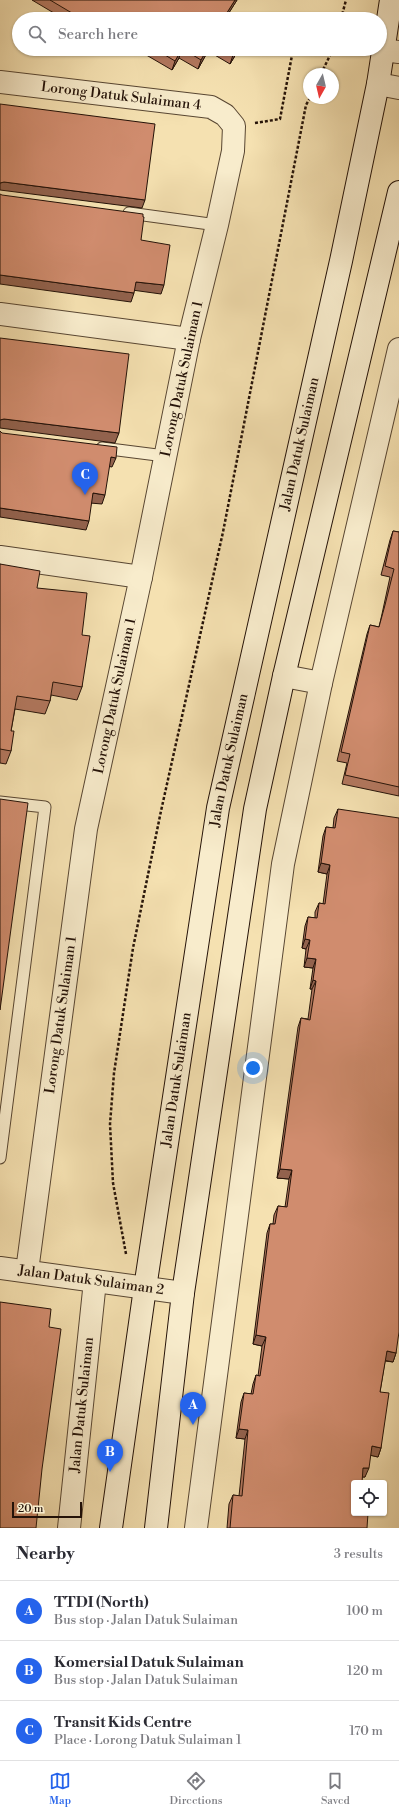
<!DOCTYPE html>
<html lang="en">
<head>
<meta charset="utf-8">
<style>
  body { margin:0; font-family:"Libre Bodoni",serif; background:#f7f7f7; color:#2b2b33 }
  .controls { position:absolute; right:12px; bottom:12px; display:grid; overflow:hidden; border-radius:4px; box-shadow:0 1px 3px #0004 }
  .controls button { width:36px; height:36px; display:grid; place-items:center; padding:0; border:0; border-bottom:1px solid #e1e1e2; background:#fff; color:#2b2b33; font:20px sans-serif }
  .compass { position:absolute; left:303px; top:68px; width:36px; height:36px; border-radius:50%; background:#fff; box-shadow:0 1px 3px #0004; rotate:188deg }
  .scale { position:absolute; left:12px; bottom:10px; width:70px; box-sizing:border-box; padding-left:4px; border:2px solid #241208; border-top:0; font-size:11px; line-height:14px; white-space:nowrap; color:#241208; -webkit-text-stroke:3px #f8eccc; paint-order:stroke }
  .you { position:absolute; left:253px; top:1068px; width:14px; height:14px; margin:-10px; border:3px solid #fff; border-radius:50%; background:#1a73e8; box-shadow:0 0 0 6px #1a73e833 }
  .badge { display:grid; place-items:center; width:26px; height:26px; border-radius:50%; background:#2563eb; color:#fff; font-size:13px; font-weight:700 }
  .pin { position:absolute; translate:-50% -33px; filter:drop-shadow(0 1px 2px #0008) }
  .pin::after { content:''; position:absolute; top:21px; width:14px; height:12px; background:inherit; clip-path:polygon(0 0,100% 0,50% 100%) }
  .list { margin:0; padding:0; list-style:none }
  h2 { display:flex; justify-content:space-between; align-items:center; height:52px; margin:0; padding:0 16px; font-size:17px }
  h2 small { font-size:13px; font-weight:400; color:#7c7c81 }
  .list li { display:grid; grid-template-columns:26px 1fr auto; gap:12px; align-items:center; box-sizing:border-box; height:60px; padding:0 16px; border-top:1px solid #e1e1e2 }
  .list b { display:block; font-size:15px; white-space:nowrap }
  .list p { margin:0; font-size:13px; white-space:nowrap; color:#7c7c81 }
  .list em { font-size:13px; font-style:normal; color:#7c7c81 }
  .icon { flex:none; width:22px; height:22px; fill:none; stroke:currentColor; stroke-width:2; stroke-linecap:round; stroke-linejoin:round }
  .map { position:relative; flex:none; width:399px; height:1528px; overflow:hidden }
  .search { position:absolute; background:#fff; box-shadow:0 1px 3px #0004; left:12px; right:12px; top:12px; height:44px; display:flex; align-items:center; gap:10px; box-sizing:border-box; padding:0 14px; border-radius:22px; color:#7c7c81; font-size:15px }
  .sheet { height:232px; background:#fff }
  nav { display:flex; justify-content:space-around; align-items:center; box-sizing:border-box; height:56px; border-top:1px solid #e1e1e2; background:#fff; font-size:11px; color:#7c7c81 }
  nav a { display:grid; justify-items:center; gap:2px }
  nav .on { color:#2563eb }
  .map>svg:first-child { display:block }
</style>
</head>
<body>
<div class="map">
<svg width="399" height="1528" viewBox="0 0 399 1528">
  <rect width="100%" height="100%" fill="#f5e1b1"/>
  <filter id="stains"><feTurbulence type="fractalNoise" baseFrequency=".005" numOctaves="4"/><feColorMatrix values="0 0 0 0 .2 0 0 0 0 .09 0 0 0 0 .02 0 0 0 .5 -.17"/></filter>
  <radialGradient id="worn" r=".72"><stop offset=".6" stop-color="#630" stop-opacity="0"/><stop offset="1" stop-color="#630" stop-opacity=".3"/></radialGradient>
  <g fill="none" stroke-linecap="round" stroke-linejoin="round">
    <defs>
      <path id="service" d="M129,213L217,225
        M102,448L165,456
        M0,802L45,807L0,1158"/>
      <g id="minor">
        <path id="s1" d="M0,82L211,107L225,115L234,126L233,151L217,225L189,339L141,577L86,829L27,1271"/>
        <path d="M0,314L189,339"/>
        <path d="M0,557L141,577"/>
        <path d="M284,676L321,683"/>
        <path id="s2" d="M0,1268L183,1293"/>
        <path id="s3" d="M69,1528L95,1281"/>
        <path d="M196,1528L283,864L321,683L399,349"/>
      </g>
      <path id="tertiary" d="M384,50L399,52
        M378,84L399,88"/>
      <g id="secondary">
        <path id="s4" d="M111,1528L145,1288L218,808L341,261L378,84L391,0"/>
        <path d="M156,1528L183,1293L255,809L284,676L399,192"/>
      </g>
    </defs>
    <use href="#service" stroke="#584632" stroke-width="13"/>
    <use href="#minor" stroke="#584632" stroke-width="24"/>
    <use href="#tertiary" stroke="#584632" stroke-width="24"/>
    <use href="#secondary" stroke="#241208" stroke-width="24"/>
    <path stroke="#241208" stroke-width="2.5" stroke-dasharray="3 2" stroke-linecap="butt" d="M341,19L346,0
      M321,74L333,49
      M255,123L280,119L293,50
      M126,1254L113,1183L110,1124L114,1073L133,948L161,811L223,532L306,105L310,98"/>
    <use href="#service" stroke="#f8eccc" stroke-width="11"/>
    <use href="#minor" stroke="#f8eccc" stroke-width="22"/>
    <use href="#tertiary" stroke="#f8eccc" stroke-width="22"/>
    <use href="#secondary" stroke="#f8eccc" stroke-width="22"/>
  </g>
  <path fill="#b3785f" stroke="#241208" d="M32,0H237L225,19H64Z
    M115,49H127L124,54Z
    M136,49H239L230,64L208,51L198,69L179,58L172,70Z
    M393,531L399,532V796L342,784L347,763L337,761L367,634L370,625L379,627L382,614L390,577L381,575L390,540Z
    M0,564L37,588L82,635V687L77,700L51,695L50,701L45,714L15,709L11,731V751L6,764L0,763Z
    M338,809L396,1353L393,1362L385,1361L380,1392L381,1448L378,1457L370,1455L365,1477H362L354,1513L367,1528H227L229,1504L233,1495L239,1496L245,1439L236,1438L241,1402L244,1393L251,1394L253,1384L256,1375L258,1376L262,1346L253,1344L267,1233L270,1224H273L274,1215L278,1206L285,1207L289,1179L277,1178L298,1027L301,1018L308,1019L312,989H310L313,968L304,967L306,949L302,948L305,926L308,917L315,918V912L319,903L323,904L327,874L318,872L323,836L326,827L333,828L334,818Z"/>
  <path fill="#92624d" stroke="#241208" d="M235,0H237L225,19H223Z
    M182,49L179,58L172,70L175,61Z
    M207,49H209L208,51L198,69L201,60Z
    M236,49H239L230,64L233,55Z
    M4,182L145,200L142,208L0,190V183Z
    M0,275L134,293L131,302L0,284Z
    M136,282L164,285L161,294L132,290Z
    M4,419L119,433L115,443L0,428V420Z
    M111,457L116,458L112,467L107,466Z
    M93,493L105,495L102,504L90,503Z
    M0,508L89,521L86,530L0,517Z
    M321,863L330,865L327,874L318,872Z
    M305,939L310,940L306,949L302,948Z
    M307,958L316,959L313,968L304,967Z
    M313,980L316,981L312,989H310Z
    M280,1169L292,1170L289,1179L277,1178Z
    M256,1335L266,1337L262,1346L253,1344Z
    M387,1351L396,1353L393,1362L383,1360Z
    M239,1429L248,1430L245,1439L236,1438Z
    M372,1446L381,1448L378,1457L369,1455Z
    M363,1468H369L365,1477H360Z"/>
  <path fill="#d08c6e" stroke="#241208" d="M50,0H235L223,19H82Z
    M155,49H182L175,61Z
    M183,49H207L201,60Z
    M223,49H236L233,55Z
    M0,104L155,124L145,200L4,182L0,183Z
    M0,194L2,195L143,214V217H144L141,240L170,245L164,285L136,282L134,293L0,275Z
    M0,338L129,354L119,433L4,419L0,420Z
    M0,431L2,433L117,447L116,458L111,457L105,495L93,493L89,521L0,508Z
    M393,531L399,532V787L345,775L350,754L341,752L370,625L379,627L385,605L394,569L385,566Z
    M0,564L40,571L37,588L87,593L82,635L90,636L82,687L53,682L50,701L17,696L11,731H14L11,751L0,749Z
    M0,799L28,803L0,1010Z
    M338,809L399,818V1332L396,1353L387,1351L380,1392L389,1393L381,1448L372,1446L369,1468H363L362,1483H354V1513H368L367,1528H230L233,1495L242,1496L248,1430L239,1429L244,1393L253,1394L256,1375L260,1376L266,1337L256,1335L270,1224H275L278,1206L287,1207L292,1170L280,1169L301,1018L310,1020L316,981L313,980L316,959L307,958L310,940L305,939L308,917L317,918L319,903L325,904L330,865L321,863L326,827L335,828Z
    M0,1302L51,1309L49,1327L61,1329L42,1469L36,1528H0Z"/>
  <g text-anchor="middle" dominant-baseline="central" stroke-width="4" stroke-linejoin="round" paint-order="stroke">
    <g font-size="14" fill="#241208" stroke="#f8eccc">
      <text stroke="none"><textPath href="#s1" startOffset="122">Lorong Datuk Sulaiman 4</textPath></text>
      <text transform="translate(182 379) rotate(-78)">Lorong Datuk Sulaiman 1</text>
      <text stroke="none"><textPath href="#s4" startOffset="1101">Jalan Datuk Sulaiman</textPath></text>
      <text transform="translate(115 696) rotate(-78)">Lorong Datuk Sulaiman 1</text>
      <text stroke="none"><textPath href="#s4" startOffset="777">Jalan Datuk Sulaiman</textPath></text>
      <text transform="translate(61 1015) rotate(-82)">Lorong Datuk Sulaiman 1</text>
      <text stroke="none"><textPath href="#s4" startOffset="453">Jalan Datuk Sulaiman</textPath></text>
      <text stroke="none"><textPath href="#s2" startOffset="92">Jalan Datuk Sulaiman 2</textPath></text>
      <text stroke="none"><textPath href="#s3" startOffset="124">Jalan Datuk Sulaiman</textPath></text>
    </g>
  </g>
  <rect width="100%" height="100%" filter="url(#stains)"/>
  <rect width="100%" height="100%" fill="url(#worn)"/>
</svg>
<div class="controls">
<button><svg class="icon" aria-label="locate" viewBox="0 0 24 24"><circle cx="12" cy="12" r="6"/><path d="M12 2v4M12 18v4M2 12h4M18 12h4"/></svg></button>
</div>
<svg class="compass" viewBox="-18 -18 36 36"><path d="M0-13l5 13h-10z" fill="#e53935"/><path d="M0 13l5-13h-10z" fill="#7c7c81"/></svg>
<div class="scale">20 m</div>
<div class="you"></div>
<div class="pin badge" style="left:193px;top:1425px">A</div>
<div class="pin badge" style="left:110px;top:1472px">B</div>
<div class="pin badge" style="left:85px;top:495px">C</div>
<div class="search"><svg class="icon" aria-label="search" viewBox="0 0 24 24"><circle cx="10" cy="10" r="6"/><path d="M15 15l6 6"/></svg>Search here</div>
</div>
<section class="sheet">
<h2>Nearby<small>3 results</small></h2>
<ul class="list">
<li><span class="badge">A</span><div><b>TTDI (North)</b><p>Bus stop · Jalan Datuk Sulaiman</p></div><em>100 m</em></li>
<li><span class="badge">B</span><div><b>Komersial Datuk Sulaiman</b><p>Bus stop · Jalan Datuk Sulaiman</p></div><em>120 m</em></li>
<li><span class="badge">C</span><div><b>Transit Kids Centre</b><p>Place · Lorong Datuk Sulaiman 1</p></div><em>170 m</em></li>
</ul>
</section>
<nav>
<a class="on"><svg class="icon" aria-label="map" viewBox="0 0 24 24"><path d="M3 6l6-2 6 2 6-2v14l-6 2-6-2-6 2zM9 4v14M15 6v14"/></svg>Map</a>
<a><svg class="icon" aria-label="directions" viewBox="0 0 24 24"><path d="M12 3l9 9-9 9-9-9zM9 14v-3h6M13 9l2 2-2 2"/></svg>Directions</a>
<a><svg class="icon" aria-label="saved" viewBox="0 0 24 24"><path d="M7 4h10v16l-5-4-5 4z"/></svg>Saved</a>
</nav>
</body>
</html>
